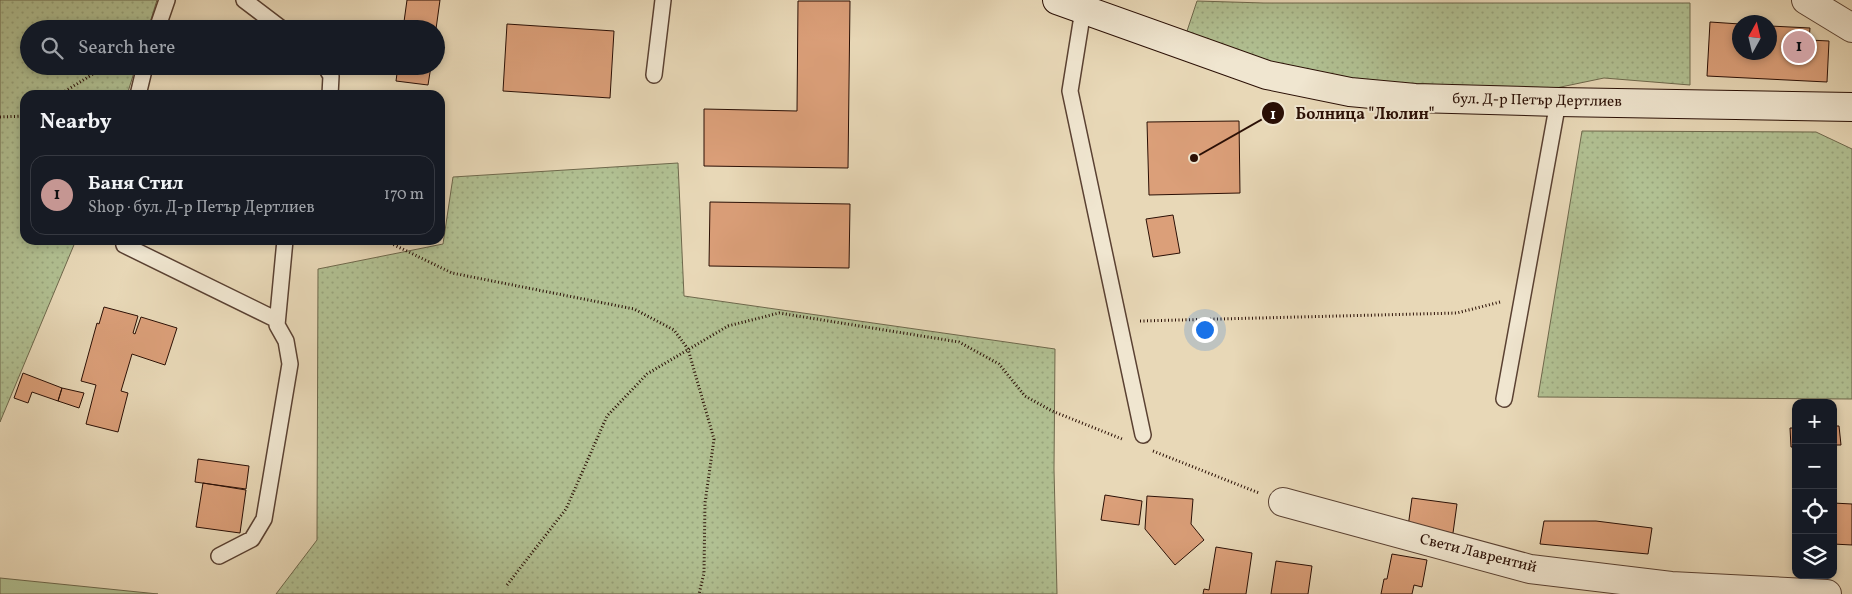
<!DOCTYPE html>
<html lang="en">
<head>
<meta charset="utf-8">
<style>
  body { margin:0; font-family:Vollkorn,serif; background:#242831; color:#f1f3f6 }
  .controls { position:absolute; right:15px; bottom:15px; display:grid; overflow:hidden; border-radius:10px; box-shadow:0 2px 8px #0003 }
  .controls button { width:45px; height:45px; display:grid; place-items:center; padding:0; border:0; border-bottom:1px solid #363941; background:#171b24; color:#f1f3f6; font:25px sans-serif }
  .compass { position:absolute; left:1732px; top:15px; width:45px; height:45px; border-radius:50%; background:#171b24; box-shadow:0 2px 8px #0003; rotate:8deg }
  .you { position:absolute; left:1204px; top:329px; width:18px; height:18px; margin:-12px; border:4px solid #fff; border-radius:50%; background:#1a73e8; box-shadow:0 0 0 8px #1a73e833 }
  .badge { display:grid; place-items:center; width:32px; height:32px; border-radius:50%; background:#c59692; color:#111; font-size:16px; font-weight:700 }
  .pin { position:absolute; translate:-50% -50%; border:2px solid #fff; box-shadow:0 1px 5px #0006 }
  .list { margin:0; padding:0; list-style:none }
  h2 { display:flex; justify-content:space-between; align-items:center; height:65px; margin:0; padding:0 20px; font-size:21px }
  h2 small { font-size:16px; font-weight:400; color:#9ea1a6 }
  .list li { display:grid; grid-template-columns:32px 1fr auto; gap:15px; align-items:center; box-sizing:border-box; height:80px; margin:0 10px 10px; padding:0 10px; border:1px solid #363941; border-radius:15px }
  .list b { display:block; font-size:19px; white-space:nowrap }
  .list p { margin:0; font-size:16px; white-space:nowrap; color:#9ea1a6 }
  .list em { font-size:16px; font-style:normal; color:#9ea1a6 }
  .icon { flex:none; width:28px; height:28px; fill:none; stroke:currentColor; stroke-width:2; stroke-linecap:round; stroke-linejoin:round }
  .map { position:relative; flex:none; width:1852px; height:594px; overflow:hidden }
  .search { position:absolute; background:#171b24; box-shadow:0 2px 8px #0003; left:20px; top:20px; width:425px; height:55px; display:flex; align-items:center; gap:12px; box-sizing:border-box; padding:0 18px; border-radius:28px; color:#9ea1a6; font-size:19px }
  .panel { position:absolute; background:#171b24; box-shadow:0 2px 8px #0003; left:20px; top:90px; width:425px; height:155px; border-radius:15px }
  .map>svg:first-child { display:block }
</style>
</head>
<body>
<div class="map">
<svg width="1852" height="594" viewBox="0 0 1852 594">
  <defs>
    <pattern id="grass-dots" width="8" height="8" patternUnits="userSpaceOnUse" patternTransform="scale(1.25)"><rect width="8" height="8" fill="#b1c092"/><path d="M2 2h.1M6 6h.1" fill="none" stroke="#98a47c" stroke-width="1.8" stroke-linecap="round"/></pattern>
  </defs>
  <rect width="100%" height="100%" fill="#e8d8b7"/>
  <filter id="stains"><feTurbulence type="fractalNoise" baseFrequency=".004" numOctaves="4"/><feColorMatrix values="0 0 0 0 .2 0 0 0 0 .09 0 0 0 0 .02 0 0 0 .5 -.17"/></filter>
  <radialGradient id="worn" r=".72"><stop offset=".6" stop-color="#630" stop-opacity="0"/><stop offset="1" stop-color="#630" stop-opacity=".3"/></radialGradient>
  <path fill="url(#grass-dots)" stroke="#6e684c" d="M0,0H157L148,29H29V66H136L127,95H25V240H76L0,422Z
    M1197,1L1264,3H1690V85L1604,78L1556,88L1352,82L1270,65L1186,34Z
    M1582,131L1816,132L1852,149V399L1538,397Z
    M678,163L684,296L1055,349L1054,469L1057,594H276L317,540L318,269L443,244L453,177Z"/>
  <path fill="#b1c092" stroke="#6e684c" d="M0,578L158,594H0Z"/>
  <path fill="#db9f79" stroke="#2a0f05" d="M407,0H440L436,29H403Z
    M798,1H850L848,168L704,166V109L797,111Z
    M1710,22L1740,24V52H1770V26L1810,28L1809,40L1829,41L1827,82L1707,76Z
    M507,24L614,31L610,98L503,91Z
    M398,66H431L428,85L396,81Z
    M1239,121L1240,193L1149,195L1147,122Z
    M710,202L850,204L849,268L709,266Z
    M1173,215L1180,253L1153,257L1146,219Z
    M104,307L138,316L133,333L135,334L141,317L177,328L165,365L132,354L121,391L128,393L118,432L86,424L96,385L81,381L97,323L99,324Z
    M23,373L62,388L58,401L32,392L28,403L14,398Z
    M62,388L84,393L79,408L58,401Z
    M1833,426H1839L1841,445H1833Z
    M1790,428H1796V447H1791Z
    M198,459L249,466L246,489L195,482Z
    M203,483L246,490L240,533L196,527Z
    M1105,495L1142,501L1139,525L1101,520Z
    M1147,496L1193,499L1191,524L1204,540L1175,565L1145,529Z
    M1412,498L1457,504L1453,533L1408,527Z
    M1833,503L1852,504V545L1833,544Z
    M1544,521H1596L1652,528L1648,554L1540,544Z
    M1216,547L1252,553L1246,594H1203L1204,589L1209,590Z
    M1392,554L1427,560L1422,587L1414,585L1412,594H1381L1384,579H1387Z
    M1276,561L1312,566L1308,594H1271Z"/>
  <g fill="none" stroke-linecap="round" stroke-linejoin="round">
    <defs>
      <path id="lane" d="M244,0L282,29
        M1083,10L1070,91L1143,435
        M157,29L167,0
        M325,66L331,76L330,95
        M654,75L663,0
        M138,95L145,66
        M123,240L124,245L277,320
        M1504,399L1558,102
        M219,556L252,539L264,519L290,364L286,341L277,325L285,240"/>
      <path id="street" d="M1806,0L1852,28
        M1283,502L1530,569L1671,586L1827,594"/>
      <path id="secondary" d="M1057,0L1267,75L1350,92L1415,98L1558,102L1852,107"/>
    </defs>
    <use href="#lane" stroke="#5a4132" stroke-width="18"/>
    <use href="#street" stroke="#5a4132" stroke-width="30"/>
    <use href="#secondary" stroke="#2a0f05" stroke-width="30"/>
    <path stroke="#2a0f05" stroke-width="3" stroke-dasharray="1 2.5" stroke-linecap="butt" d="M59,95L106,66
      M0,117L25,116
      M384,240L452,273L634,309L674,330L688,349L714,439L705,503L704,573L699,594
      M1140,321L1457,313L1500,302
      M1153,451L1259,493
      M507,585L566,509L607,416L647,374L728,326L779,313L959,342L999,364L1025,396L1052,411L1122,439"/>
    <use href="#lane" stroke="#f0e6d0" stroke-width="15"/>
    <use href="#street" stroke="#f0e6d0" stroke-width="28"/>
    <use href="#secondary" stroke="#f0e6d0" stroke-width="28"/>
  </g>
  <g text-anchor="middle" dominant-baseline="central" stroke-width="4" stroke-linejoin="round" paint-order="stroke">
    <g font-size="15" fill="#2a0f05" stroke="#f0e6d0">
      <text transform="translate(1537 101) rotate(1)">бул. Д-р Петър Дертлиев</text>
      <text transform="translate(1478 554) rotate(14)">Свети Лаврентий</text>
    </g>
  </g>
  <path fill="none" stroke="#2a0f05" stroke-width="2" d="M1194 158L1273 113"/>
  <g fill="#2a0f05" stroke="#f0e6d0" stroke-width="2">
    <circle cx="1194" cy="158" r="5"/>
    <circle cx="1273" cy="113" r="12"/>
  </g>
  <g font-size="15" text-anchor="middle" font-weight="bold" fill="#fff">
    <text x="1273" y="119">1</text>
  </g>
  <g font-size="16" text-anchor="middle" font-weight="bold" fill="#2a0f05" stroke="#f0e6d0" stroke-width="4" stroke-linejoin="round" paint-order="stroke">
    <text x="1365" y="119">Болница "Люлин"</text>
  </g>
  <rect width="100%" height="100%" filter="url(#stains)"/>
  <rect width="100%" height="100%" fill="url(#worn)"/>
</svg>
<div class="controls">
<button>+</button>
<button>−</button>
<button><svg class="icon" aria-label="locate" viewBox="0 0 24 24"><circle cx="12" cy="12" r="6"/><path d="M12 2v4M12 18v4M2 12h4M18 12h4"/></svg></button>
<button><svg class="icon" aria-label="layers" viewBox="0 0 24 24"><path d="M12 4l9 5-9 5-9-5zM3 14l9 5 9-5"/></svg></button>
</div>
<svg class="compass" viewBox="-18 -18 36 36"><path d="M0-13l5 13h-10z" fill="#e53935"/><path d="M0 13l5-13h-10z" fill="#9ea1a6"/></svg>
<div class="you"></div>
<div class="pin badge" style="left:1799px;top:47px">1</div>
<div class="search"><svg class="icon" aria-label="search" viewBox="0 0 24 24"><circle cx="10" cy="10" r="6"/><path d="M15 15l6 6"/></svg>Search here</div>
<section class="panel">
<h2>Nearby<small></small></h2>
<ul class="list">
<li><span class="badge">1</span><div><b>Баня Стил</b><p>Shop · бул. Д-р Петър Дертлиев</p></div><em>170 m</em></li>
</ul>
</section>
</div>
</body>
</html>
